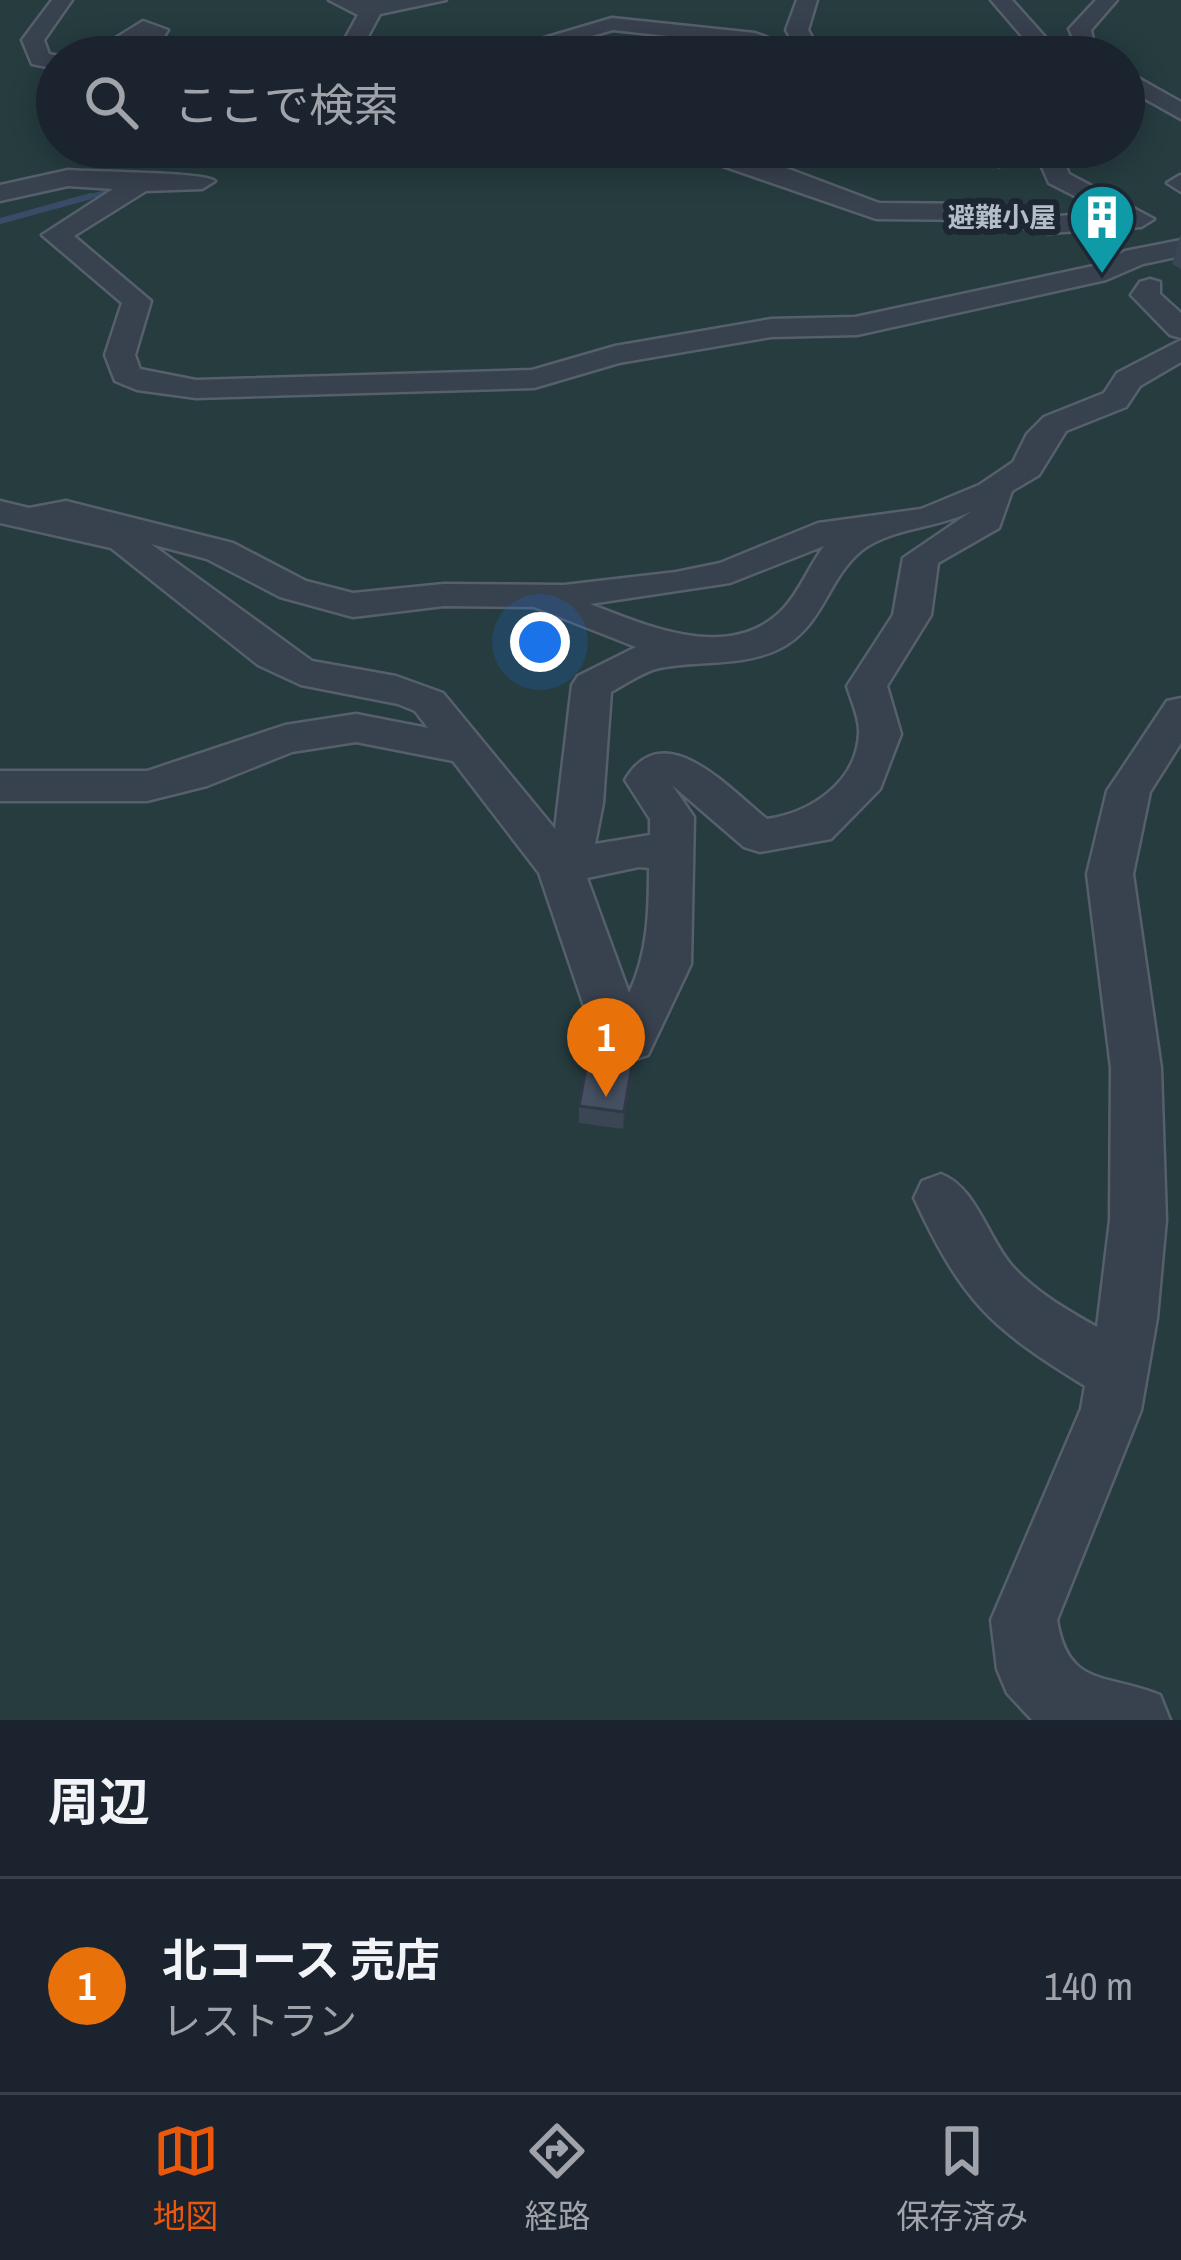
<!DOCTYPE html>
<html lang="ja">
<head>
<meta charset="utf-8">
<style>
  body { margin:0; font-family:"Archivo Narrow","Noto Sans JP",sans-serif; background:#282f3a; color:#f1f3f6 }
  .you { position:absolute; left:540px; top:642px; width:42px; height:42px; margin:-30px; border:9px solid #fff; border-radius:50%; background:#1a73e8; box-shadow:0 0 0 18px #1a73e833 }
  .badge { display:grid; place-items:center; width:78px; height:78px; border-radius:50%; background:#ea580c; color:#fff; font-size:39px; font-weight:700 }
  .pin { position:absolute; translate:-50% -99px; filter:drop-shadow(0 3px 6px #0008) }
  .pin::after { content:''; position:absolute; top:63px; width:42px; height:36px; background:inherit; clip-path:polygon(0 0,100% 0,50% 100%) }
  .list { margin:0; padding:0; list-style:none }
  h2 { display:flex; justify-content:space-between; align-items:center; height:156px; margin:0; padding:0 48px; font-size:51px }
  h2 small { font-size:39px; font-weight:400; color:#a0a4aa }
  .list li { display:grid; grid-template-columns:78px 1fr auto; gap:36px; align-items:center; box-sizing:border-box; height:216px; padding:0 48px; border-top:3px solid #39404a }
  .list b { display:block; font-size:45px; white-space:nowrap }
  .list p { margin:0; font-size:39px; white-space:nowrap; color:#a0a4aa }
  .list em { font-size:39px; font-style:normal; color:#a0a4aa }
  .icon { flex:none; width:66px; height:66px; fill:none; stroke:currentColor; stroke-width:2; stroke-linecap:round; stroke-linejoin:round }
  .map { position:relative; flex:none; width:1181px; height:1720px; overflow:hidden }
  .search { position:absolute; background:#1b232e; box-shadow:0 6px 30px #0003; left:36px; right:36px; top:36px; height:132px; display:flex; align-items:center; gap:30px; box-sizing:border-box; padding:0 42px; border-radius:66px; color:#a0a4aa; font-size:45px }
  .sheet { height:372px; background:#1b232e }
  nav { display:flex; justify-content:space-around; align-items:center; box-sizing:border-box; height:168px; border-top:3px solid #39404a; background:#1b232e; font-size:33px; color:#a0a4aa }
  nav a { display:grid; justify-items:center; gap:6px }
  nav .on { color:#ea580c }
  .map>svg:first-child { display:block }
</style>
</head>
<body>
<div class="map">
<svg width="1181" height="1720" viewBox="0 0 1181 1720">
  <rect width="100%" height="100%" fill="#242f3e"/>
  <path fill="#263c3f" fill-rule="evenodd" d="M0,0H1181V1720H0ZM57,57H1124V147H57Z"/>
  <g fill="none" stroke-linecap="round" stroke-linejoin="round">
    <path stroke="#394c67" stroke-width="4.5" d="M80,199L115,190"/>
    <path stroke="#394c67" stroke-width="6" d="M0,221L91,196"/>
    <defs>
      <path id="minor" d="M52,0H72L44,40L49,54L64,57H57V69L32,64L22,40Z
        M329,0H446L380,14L357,57H335L358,15Z
        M797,0H817L808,30L823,57H779L751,45L613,30L516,57H480L612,18L755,33L796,48L786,30Z
        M991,0H1012L1063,57H1040Z
        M1096,0H1117L1091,30L1094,45L1106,57H1082L1069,29Z
        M143,21L168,30L150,57H128L141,37L111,57H85Z
        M1124,70L1181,102V119L1124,87Z
        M668,147H714L754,156L879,203L987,204L1048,217L1106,212L1049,183L1037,156L999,166L924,147L998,151L1065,147L1061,155L1069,174L1154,219L1141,227L1048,233L987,220L876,219Z
        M68,170C93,172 205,172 215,181L202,189L146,191L74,236L151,301L135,355L140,369L196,380L532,370L615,346L771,319L855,317L1098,265L1125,251L1181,240V256L1143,264L1106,280L857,335L771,337L619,363L534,388L196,398L137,390L115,381L105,355L122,303L42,235L113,189L68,186L0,201V185Z
        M1180,175L1181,176V192L1167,183Z
        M1150,279L1160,282V294L1181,313V338L1170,335L1131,295L1140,282Z
        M1181,340V362L1140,386L1126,407L1066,431L1039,475L1012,491L999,528L938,563L931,615L887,686L901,734L880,789L831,839L760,852L744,847L672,785L694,817L691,964L648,1055L630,1061L612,1055L586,1012L539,873L453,761L356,742L292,752L207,786L147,801H0V771H147L285,725L356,714L428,728L415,711L398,704L301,685L258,665L111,548L0,523V501L29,508L66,501L233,543L306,581L353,593L444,584L564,585L676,572L720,563L818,523L921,509L979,485L1013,462L1027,434L1044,417L1104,393L1117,373ZM972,511L903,558L893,615L847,686C851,700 860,719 859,733C857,783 810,813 767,819C731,791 664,713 625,780L650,819V835L595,844L603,803L611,692C626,684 644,671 660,668C699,660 742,667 779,649C823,628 827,579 861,551C892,527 936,529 972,511ZM151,544L207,559L280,597L353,617L444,606L534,607L636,647L578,676L572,685L555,829L443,693L396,676L312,661ZM824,546C809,566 800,591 783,609C731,663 650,627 590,604L730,583ZM639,867L649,868C649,912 648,953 629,993L587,878Z
        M1181,698V743L1150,792L1133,874L1161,1068L1166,1220L1157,1318L1141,1410L1057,1620C1068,1688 1106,1673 1160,1695L1170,1720H1032L1007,1693L997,1669L991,1620L1081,1409L1085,1386C989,1327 962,1301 914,1198L922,1181L941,1174C976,1187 988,1239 1013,1267C1037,1293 1067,1310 1097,1327L1110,1220L1111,1068L1087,874L1107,791L1167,701Z"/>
    </defs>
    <use href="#minor" stroke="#565f6c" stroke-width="5"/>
    <use href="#minor" fill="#38414e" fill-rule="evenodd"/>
  </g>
  <path fill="#3b4654" d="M1181,234V269L1172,264Z
    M634,1053L633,1071L623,1129L579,1123V1106Z"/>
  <path fill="#303945" d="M634,1053L633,1071L623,1129L624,1112Z"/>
  <path fill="#455162" stroke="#303945" stroke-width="3" d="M590,1047L634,1053L624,1112L579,1106Z"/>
  <defs>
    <symbol id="building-pin" viewBox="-11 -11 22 30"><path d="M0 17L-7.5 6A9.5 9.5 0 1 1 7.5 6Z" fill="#0f9aa8" stroke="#1d2633"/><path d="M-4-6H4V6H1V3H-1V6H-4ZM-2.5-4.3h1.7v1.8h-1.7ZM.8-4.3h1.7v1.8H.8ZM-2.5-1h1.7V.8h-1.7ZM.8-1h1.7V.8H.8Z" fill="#fff"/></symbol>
  </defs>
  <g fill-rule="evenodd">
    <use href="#building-pin" x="1064" y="179" width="76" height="104"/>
  </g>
  <g text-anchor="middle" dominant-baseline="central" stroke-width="12" stroke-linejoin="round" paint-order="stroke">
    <g font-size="27" font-weight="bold" fill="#b4bcc9" stroke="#1d2633" text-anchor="end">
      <text x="1056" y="217">避難小屋</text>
    </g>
  </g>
</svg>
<div class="you"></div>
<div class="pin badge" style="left:606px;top:1097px;background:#e8710a">1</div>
<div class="search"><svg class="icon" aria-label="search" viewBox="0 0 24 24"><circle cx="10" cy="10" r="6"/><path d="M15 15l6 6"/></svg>ここで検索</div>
</div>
<section class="sheet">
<h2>周辺<small></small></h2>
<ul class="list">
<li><span class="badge" style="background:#e8710a">1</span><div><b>北コース 売店</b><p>レストラン</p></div><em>140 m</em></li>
</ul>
</section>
<nav>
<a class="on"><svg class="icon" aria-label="map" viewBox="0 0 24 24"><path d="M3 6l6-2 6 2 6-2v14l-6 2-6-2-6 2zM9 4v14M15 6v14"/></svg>地図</a>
<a><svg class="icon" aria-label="directions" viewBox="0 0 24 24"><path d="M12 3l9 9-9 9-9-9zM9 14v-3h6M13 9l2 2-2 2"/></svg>経路</a>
<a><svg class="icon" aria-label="saved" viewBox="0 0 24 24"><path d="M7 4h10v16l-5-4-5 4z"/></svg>保存済み</a>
</nav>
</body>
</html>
